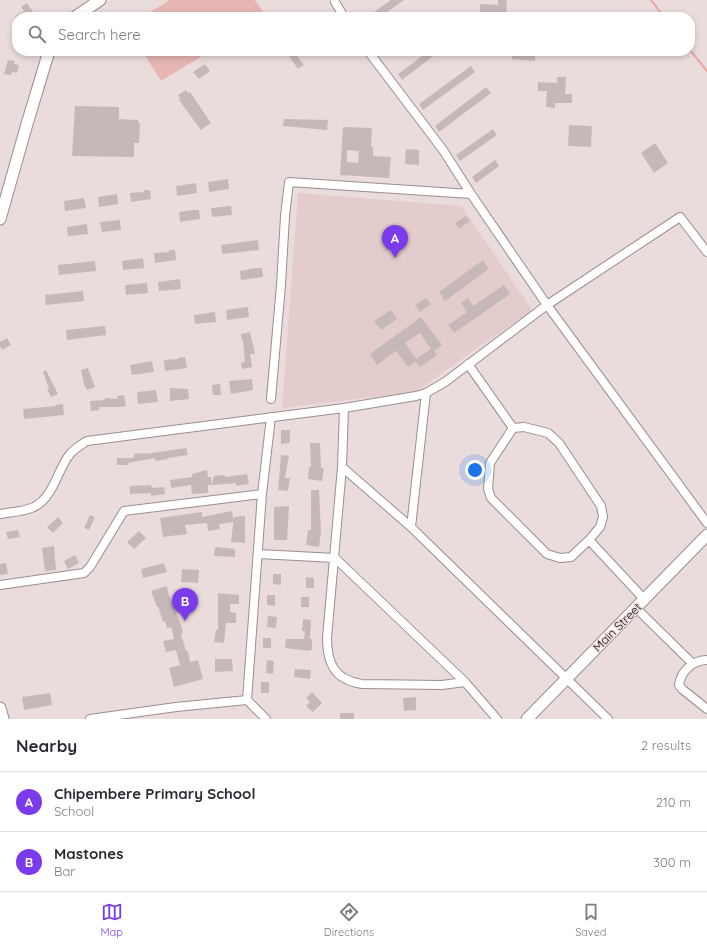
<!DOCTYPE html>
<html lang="en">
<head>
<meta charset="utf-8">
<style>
  body { margin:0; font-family:Quicksand,sans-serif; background:#f2f2f3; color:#2b2b33 }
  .you { position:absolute; left:475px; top:470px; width:14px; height:14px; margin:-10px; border:3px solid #fff; border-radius:50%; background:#1a73e8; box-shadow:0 0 0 6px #1a73e833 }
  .badge { display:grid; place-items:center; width:26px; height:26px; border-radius:50%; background:#7c3aed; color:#fff; font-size:13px; font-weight:700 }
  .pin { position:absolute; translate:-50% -33px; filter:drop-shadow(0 1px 2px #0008) }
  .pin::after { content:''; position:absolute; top:21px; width:14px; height:12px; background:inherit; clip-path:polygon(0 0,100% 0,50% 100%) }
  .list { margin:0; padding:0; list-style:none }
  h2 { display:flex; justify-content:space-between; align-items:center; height:52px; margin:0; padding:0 16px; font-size:17px }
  h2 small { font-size:13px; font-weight:400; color:#7c7c81 }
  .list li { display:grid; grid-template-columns:26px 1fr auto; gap:12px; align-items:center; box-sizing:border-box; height:60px; padding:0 16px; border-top:1px solid #e1e1e2 }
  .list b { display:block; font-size:15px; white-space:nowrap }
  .list p { margin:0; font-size:13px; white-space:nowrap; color:#7c7c81 }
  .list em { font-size:13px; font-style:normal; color:#7c7c81 }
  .icon { flex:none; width:22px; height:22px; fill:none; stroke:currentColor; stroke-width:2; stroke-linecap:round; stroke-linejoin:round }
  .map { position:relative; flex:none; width:707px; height:719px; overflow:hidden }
  .search { position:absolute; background:#fff; box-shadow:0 2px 6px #0003; left:12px; right:12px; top:12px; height:44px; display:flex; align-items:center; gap:10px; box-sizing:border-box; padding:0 14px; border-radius:16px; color:#7c7c81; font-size:15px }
  .sheet { height:172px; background:#fff }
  nav { display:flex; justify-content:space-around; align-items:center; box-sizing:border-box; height:56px; border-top:1px solid #e1e1e2; background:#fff; font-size:11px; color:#7c7c81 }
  nav a { display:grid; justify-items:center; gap:2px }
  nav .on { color:#7c3aed }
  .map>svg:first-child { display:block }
</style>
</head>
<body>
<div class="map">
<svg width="707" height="719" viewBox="0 0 707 719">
  <rect width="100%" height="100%" fill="#ebdcdc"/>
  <path fill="#e3cccb" d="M298,193L462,206L532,310L415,392L282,408Z"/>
  <path fill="#e6b6b5" d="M170,0H255L266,16L142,17Z
    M142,51H210L161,81Z"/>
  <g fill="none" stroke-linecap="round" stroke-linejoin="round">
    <path stroke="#eea4a3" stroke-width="2" d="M651,0L664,17
      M690,50L707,71"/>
  </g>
  <path fill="#c7b8b8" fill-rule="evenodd" d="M391,0H404L380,17H367Z
    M498,0H507L506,14L497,13V17H488V13H480V4L498,5Z
    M27,3L34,13L28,17H14L24,11L21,7Z
    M285,51H293L304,65L298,69Z
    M429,51H440L402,80L398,74Z
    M512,51L535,53V61L512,59Z
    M8,60L15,61L14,64L19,65L17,73L12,72L11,75L4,74Z
    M205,64L210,71L199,79L193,72Z
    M471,66L475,72L423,110L419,104Z
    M557,77H566L565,94H572V103H555V108L546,107L547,91H538V82L557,83Z
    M486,87L491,93L439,132L435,126Z
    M186,90L188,93L190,92L211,123L201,130L179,100L180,98L178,95Z
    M75,106L119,107V119L138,120V123H140L139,143H134V157L72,156Z
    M284,119L328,120L327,130L283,126Z
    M569,125L592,126L591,147L568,146Z
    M343,127L372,128L371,147H373V156L391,157L389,178L340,175ZM347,150L359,151L358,163L347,162Z
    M493,129L497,135L460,161L456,155Z
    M655,143L668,163L654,173L641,153Z
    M406,149L419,150V165L405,164Z
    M495,160L499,166L476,183L472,177Z
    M228,179L229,189L209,192L208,182Z
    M196,183L197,193L177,196L176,186Z
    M144,190H150L151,199L131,202L130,193L144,192Z
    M117,194L118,204L99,207L98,197Z
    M84,198L86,208L65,211L64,201Z
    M231,206L232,215L212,217L211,208Z
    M193,210H199L200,219L180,222L179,212Z
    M466,216L470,221L459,229L455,223Z
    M120,220L121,230L102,232L100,222Z
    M87,224L88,234L68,236L67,227Z
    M258,240L259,250L222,254L221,245Z
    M169,250H175L176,260L155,263L154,253L169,252Z
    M143,258L144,268L123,270L122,261Z
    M483,260L489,269L445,301L439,292Z
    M95,261L96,271L59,275L58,265Z
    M255,268H262L263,277L241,280L240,271Z
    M180,279L181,289L159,291L158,282Z
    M147,283L148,293L126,295L125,285Z
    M504,285L510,294L454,333L448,325L467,312L461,303L468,298L473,306Z
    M83,291L84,301L46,305L45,295Z
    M426,298L431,304L420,312L415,305Z
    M248,307L249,317L227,320L226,310Z
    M391,310L397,319L381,330L374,321Z
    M215,312L216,322L195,324L194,315Z
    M421,317L442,345L434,351L437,355L420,367L416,362L408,367L396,351L377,365L370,354ZM420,333L431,349L416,359L405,343Z
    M105,326L106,335L67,340L66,330Z
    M250,332L255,354H250L252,367L242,369L241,363L245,362L243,340H242L241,334Z
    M7,338L11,345L2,350L0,346V342Z
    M185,357L187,368L165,371L164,360L178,359V358Z
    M152,361L154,372L132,375L130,365Z
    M88,368L95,387L87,390L84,384L81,370Z
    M46,370L58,394L51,397L47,389H49L43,372Z
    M252,379L253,390L231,394L229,381Z
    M220,384L221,395H213L212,385Z
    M170,388L188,389L189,399L170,401Z
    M156,390L158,402L138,404L137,392Z
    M124,395L126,406L119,407H99V410L91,411L90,401L105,400V398L118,399L117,396Z
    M63,404L64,415L24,419L23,409L56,406L55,405Z
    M281,430H290V443L281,444Z
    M310,443H320L321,468H324L322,481L308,479L309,467H311Z
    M186,448L188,455L167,458L168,459L155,461V458L128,463V465H117V458H134V454L145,453V454Z
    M281,455L289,456L285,478H290L288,491L278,490Z
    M207,470L208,477H211L212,485H208V493L192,494L191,485L171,488L170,480L192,477V474Z
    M247,474L249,484L236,486V483L212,485L214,476L225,475V477Z
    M151,485L152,488L164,487L165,494L151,496V493L130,494V486Z
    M311,490H319L321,532L319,547L306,545L308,530H311Z
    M289,506L287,540H274V507Z
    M232,511L234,522L219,524L220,529L208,531L207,523L185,525L187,534L163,537L160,518L202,512V517Z
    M90,515L95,517L89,530L84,528Z
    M245,516V543L231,542L234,517Z
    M58,517L63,523L53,533L47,527Z
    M18,530L20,537L8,539L6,532Z
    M139,531L146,538L134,549L127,542Z
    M54,546L56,570L45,571L42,548Z
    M215,547L235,549V557L214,556Z
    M75,555L79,563L68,569L64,561Z
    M6,563L8,574L0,575V564Z
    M164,563L167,572L143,578L141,569Z
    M182,569L199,570L198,583L181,582Z
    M273,574H281V585L273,584Z
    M306,577L314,578V588H306Z
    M167,586L168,592L182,628L183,633L181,634L186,651H188L190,662L198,660L203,679L174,687L169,668L180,665L176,650L166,652L163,641L174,639L171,627L167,628L165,621L163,622L158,606L157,607L151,591Z
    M218,593L239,595V604H230V612L236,613V623H226L224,643L214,642L216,630H218Z
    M267,595H275V606L267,605Z
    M301,597H309V607H301Z
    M268,616L277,617L276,628L267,627Z
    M303,619L311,620L310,639H312V650H309V651L285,648L286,639H304L305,631H302Z
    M263,638H271V648H263Z
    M215,659H232L233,671L215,672Z
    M267,660L274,661L273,674L266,673Z
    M295,669L311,670L310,679L294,677Z
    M261,682H269V693H261Z
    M312,692L322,703L313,712L306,706L310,702L306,698Z
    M50,693L52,705L24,710L22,697Z
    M416,697V710L404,711L403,698Z
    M340,713H354V719H340Z"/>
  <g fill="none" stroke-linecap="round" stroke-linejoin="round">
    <defs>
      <path id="street" d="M335,2L344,17
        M368,51L443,150L471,194L547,305L707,523
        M468,364L513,428
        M271,399L281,285L285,216L289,182L471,194
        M344,408L342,467L327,638C327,664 335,680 362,684L442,685L465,682
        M524,427L548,433L559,443L601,506L603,517L600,527L589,540L571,557L560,558L547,554L491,498L488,489L490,463L513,428Z
        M342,467L411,527L608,719
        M0,514C11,512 23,512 34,507C54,497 57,470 70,454C75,448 81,445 87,441L344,408L416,396L426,393L445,382L547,305L680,217L707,252
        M411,527L426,393
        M589,540L644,599
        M259,554L335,558L465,682L497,719
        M0,585L84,573L90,567L124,511L262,494
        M636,608L692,663
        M707,660C693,660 681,671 679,685L682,689L707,709
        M247,700L262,494L271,417
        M90,719L176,707L247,700L266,719"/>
      <path id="secondary" d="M75,17L100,0
        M0,219L27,124L49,51
        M0,708L3,719
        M527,719L707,535"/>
    </defs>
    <use href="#street" stroke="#9c8e8d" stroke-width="10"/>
    <use href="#secondary" stroke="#9c8e8d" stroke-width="13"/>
    <use href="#street" stroke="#fff" stroke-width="8"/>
    <use href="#secondary" stroke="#fff" stroke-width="11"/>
  </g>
  <g text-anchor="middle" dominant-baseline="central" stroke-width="3" stroke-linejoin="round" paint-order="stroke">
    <g font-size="12" fill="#140f0f" stroke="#ebdcdc">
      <text transform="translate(617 627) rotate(-45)">Main Street</text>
    </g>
  </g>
</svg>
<div class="you"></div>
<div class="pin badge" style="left:395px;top:258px">A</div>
<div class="pin badge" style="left:185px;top:621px">B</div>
<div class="search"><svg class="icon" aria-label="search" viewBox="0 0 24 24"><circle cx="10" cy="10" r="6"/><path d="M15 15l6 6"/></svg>Search here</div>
</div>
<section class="sheet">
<h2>Nearby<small>2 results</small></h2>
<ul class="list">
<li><span class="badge">A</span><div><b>Chipembere Primary School</b><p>School</p></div><em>210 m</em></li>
<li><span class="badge">B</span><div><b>Mastones</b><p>Bar</p></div><em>300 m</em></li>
</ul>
</section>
<nav>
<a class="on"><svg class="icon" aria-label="map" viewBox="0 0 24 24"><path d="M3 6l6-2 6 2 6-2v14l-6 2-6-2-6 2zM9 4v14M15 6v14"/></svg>Map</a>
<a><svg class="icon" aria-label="directions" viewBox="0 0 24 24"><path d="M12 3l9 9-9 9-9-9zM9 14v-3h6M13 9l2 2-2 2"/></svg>Directions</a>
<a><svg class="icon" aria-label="saved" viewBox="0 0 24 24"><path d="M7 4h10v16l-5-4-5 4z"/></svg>Saved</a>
</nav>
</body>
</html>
